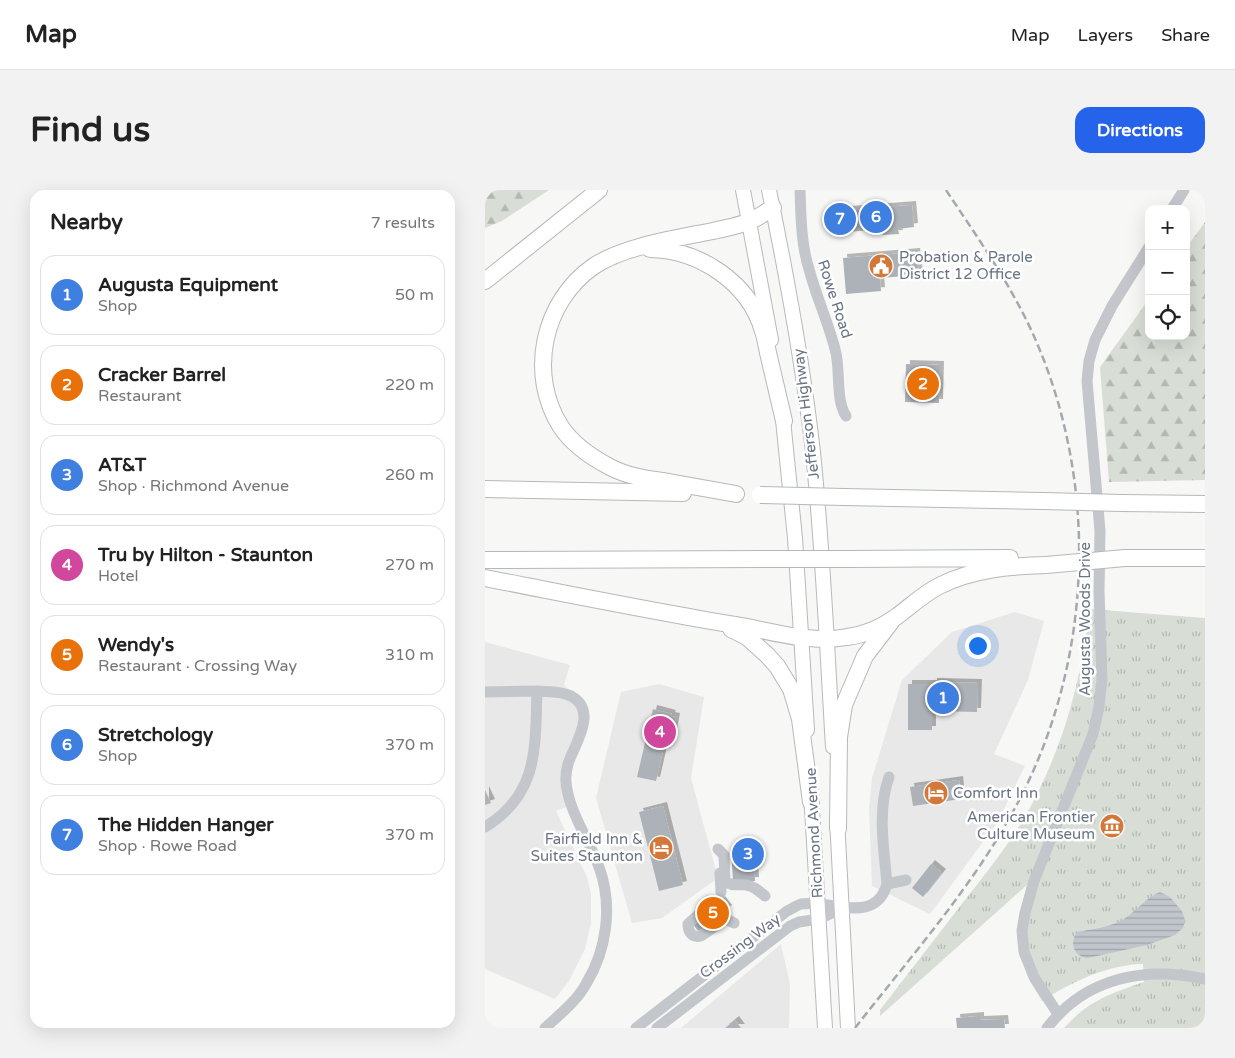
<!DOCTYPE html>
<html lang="en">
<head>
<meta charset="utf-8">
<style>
  body { margin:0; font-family:"Varela Round",sans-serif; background:#f2f2f2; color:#222 }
  .controls { position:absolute; right:15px; top:15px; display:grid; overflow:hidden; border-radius:10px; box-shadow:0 5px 20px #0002 }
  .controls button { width:45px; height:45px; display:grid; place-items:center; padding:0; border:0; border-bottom:1px solid #e0e0e0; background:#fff; color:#222; font:25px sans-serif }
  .you { position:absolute; left:492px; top:455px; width:18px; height:18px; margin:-12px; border:4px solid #fff; border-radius:50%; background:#1a73e8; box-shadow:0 0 0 8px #1a73e833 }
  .badge { display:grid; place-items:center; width:32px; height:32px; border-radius:50%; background:#2563eb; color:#fff; font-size:16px; font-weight:700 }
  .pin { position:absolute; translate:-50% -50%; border:2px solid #fff; box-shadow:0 1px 5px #0006 }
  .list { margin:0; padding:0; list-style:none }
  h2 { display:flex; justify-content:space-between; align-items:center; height:65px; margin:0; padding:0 20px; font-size:21px }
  h2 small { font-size:16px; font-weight:400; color:#767676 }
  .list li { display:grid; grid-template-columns:32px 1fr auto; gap:15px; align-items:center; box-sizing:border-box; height:80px; margin:0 10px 10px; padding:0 10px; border:1px solid #e0e0e0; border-radius:15px }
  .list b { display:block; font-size:19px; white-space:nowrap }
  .list p { margin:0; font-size:16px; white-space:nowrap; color:#767676 }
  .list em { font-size:16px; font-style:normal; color:#767676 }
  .icon { flex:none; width:28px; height:28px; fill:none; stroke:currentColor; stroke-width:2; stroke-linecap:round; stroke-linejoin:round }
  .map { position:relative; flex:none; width:720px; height:838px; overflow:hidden; border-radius:15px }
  header { display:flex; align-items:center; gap:30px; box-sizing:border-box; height:70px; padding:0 25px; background:#fff; border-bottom:1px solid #e0e0e0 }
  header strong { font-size:24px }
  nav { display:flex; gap:28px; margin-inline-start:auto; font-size:18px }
  .intro { display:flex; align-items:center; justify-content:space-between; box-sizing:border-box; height:120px; padding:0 30px }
  h1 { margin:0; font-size:35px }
  .button { padding:12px 22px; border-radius:15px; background:#2563eb; color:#fff; font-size:18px; font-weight:700 }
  main { display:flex; gap:30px; padding:0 30px }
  aside { flex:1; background:#fff; border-radius:15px; box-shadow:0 5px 20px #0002 }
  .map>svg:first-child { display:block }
</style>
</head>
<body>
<header>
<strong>Map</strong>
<nav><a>Map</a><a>Layers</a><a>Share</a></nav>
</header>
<div class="intro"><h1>Find us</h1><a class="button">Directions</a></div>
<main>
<aside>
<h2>Nearby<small>7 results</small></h2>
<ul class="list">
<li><span class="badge" style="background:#3f7fe0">1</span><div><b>Augusta Equipment</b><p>Shop</p></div><em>50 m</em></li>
<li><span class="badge" style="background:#e8710a">2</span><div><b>Cracker Barrel</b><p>Restaurant</p></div><em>220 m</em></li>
<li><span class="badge" style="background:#3f7fe0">3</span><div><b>AT&amp;T</b><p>Shop · Richmond Avenue</p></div><em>260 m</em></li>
<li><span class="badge" style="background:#d1479c">4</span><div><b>Tru by Hilton - Staunton</b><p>Hotel</p></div><em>270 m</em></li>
<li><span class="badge" style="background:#e8710a">5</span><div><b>Wendy's</b><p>Restaurant · Crossing Way</p></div><em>310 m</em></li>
<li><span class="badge" style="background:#3f7fe0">6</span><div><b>Stretchology</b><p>Shop</p></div><em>370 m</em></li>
<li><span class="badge" style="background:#3f7fe0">7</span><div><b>The Hidden Hanger</b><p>Shop · Rowe Road</p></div><em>370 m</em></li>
</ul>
</aside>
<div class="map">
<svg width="720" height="838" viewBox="0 0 720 838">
  <defs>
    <pattern id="forest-firs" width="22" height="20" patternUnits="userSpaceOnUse" patternTransform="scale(1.25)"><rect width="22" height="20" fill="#d8ded6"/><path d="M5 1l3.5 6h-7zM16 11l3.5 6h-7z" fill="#b3b8b3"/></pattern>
    <pattern id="park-tufts" width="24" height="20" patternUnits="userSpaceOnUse" patternTransform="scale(1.25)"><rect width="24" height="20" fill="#d8ded6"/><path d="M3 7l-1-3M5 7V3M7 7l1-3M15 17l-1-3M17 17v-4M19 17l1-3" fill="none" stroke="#b3b8b3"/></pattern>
    <pattern id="water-rules" width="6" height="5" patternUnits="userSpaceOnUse" patternTransform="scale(1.25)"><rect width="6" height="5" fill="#c0c6cc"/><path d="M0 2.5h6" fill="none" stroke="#a0a5ab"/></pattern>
    <filter id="shadow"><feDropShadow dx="4" dy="-4" stdDeviation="0" flood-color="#0004"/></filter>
  </defs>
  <rect width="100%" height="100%" fill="#f7f7f5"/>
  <path fill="#e8e8e8" d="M530,422L559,431L543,490L509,564L540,576L512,633L445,724L387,696L384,618L387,588L417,490L467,442Z
    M0,452L85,475L79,495L97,511L85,588L91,613L71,621L102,687L106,704V733L100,759L84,791L70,809L0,779Z
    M174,494L219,507L206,588L233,688L177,728L147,733L111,608L136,502Z
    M296,754L305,794L304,838H196Z"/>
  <path fill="url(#forest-firs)" d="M0,0H64L17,31L0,38Z
    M720,32V290L624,292L615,177L664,109V146H701V58Z"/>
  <path fill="url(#park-tufts)" d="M604,419L720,428V838H579C603,811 626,803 659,792L658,774C621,775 587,792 557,811L545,791L535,724L542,695L395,826V820C423,784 451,747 479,711C501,683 523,656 541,625C577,561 597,491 604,419Z"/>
  <path fill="url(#water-rules)" d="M675,702L685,707L697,721L700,730L698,738L690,745L662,755L603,768C589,767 584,753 592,742C608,739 626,737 639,729C652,721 661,707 675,702Z"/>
  <path fill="#adb2b8" filter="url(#shadow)" d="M427,15L429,37L413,39L414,44L398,45V39L350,43L349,21Z
    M431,62L434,85L395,88L396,101L361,104L358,68Z
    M421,174L455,175L454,213L420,212Z
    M448,492L493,493L492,522L447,521V540H423V494H448Z
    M168,519L187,524L186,526L191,527L185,558L179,556L171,591L152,587Z
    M474,590L476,609L428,616L425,597Z
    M0,600L6,613L0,615Z
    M178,616L198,695L174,701L154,622Z
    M268,658L270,691L248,692L246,659Z
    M446,674L457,683L438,707L427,698Z
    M236,710L243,719L232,727L233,728L222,735L223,736L213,741L207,733Z
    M495,826V830L519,829L520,838H472L471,828Z
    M250,830L256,838H240Z"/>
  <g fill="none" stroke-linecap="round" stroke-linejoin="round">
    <defs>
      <path id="major" d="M258,0L286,150
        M284,0C302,87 318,174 328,262C338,360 342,459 348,557
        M297,220L310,348L322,540
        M326,602L340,838
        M352,629L363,838"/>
      <path id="highway" d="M165,59C214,60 264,92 278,141C281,150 282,159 284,167C289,189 294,210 299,231
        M0,91L114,0
        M0,299L198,303
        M251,304C228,300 206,296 184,292C163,289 144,287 125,277C106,267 88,255 76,237C42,184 58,111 109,76C139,56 193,48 228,41C240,38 254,36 265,31C273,28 280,22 288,18
        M359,307L558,311
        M637,313L720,314
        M640,368H720
        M365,369L525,368
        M0,370L281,369
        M0,388C83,404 166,421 250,435C287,441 325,454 362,447C379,445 397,437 411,427C425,417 438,404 454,396C487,379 525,376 561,375
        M246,439L262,447L282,465L292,476L306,499L315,529L326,612
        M353,639L354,547L359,515L380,466L406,432"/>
    </defs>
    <use href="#major" stroke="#b7b9bd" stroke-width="16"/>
    <use href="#highway" stroke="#b6b8bc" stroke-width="18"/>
    <path stroke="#c3c6ca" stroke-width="11" d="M315,0C316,27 316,54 324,79C331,106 343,132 350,159C356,179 350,209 361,226
      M687,19L699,0
      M52,501C63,502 76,501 86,506C114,521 89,555 83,574C80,585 80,594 83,604C88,628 106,654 114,677C128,715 122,760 101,794C92,811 74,825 60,838
      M0,502L52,501C50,558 54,604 0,637
      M233,659L239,665L240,691C247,697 253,694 261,695C269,696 274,701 280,706
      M235,683L236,702
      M402,694L421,690
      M223,711L222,717L203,734C203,742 207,748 216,746L241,729L249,733
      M573,824L549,787L539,762L537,741L540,723L549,691L608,544L614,517L617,489L614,401L615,341L602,191L604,171L610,150L627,116L664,57
      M151,838L302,721C307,719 312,715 316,714C346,709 390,736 402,694C399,659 392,621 404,587
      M172,838L305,736L314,732L334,729L357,718
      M562,838C601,787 660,776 720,789"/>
    <use href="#major" stroke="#fff" stroke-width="14"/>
    <use href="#highway" stroke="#fff" stroke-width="16"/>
    <path stroke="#a5a8ae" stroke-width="2.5" stroke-dasharray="8 4" stroke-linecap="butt" d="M370,838C423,770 483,702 525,627C608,481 617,298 548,144C525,93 492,47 461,0"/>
    <defs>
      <path id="highway-bridge" d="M275,305L359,307
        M558,311L637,313
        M281,369H365
        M561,375L640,368"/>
    </defs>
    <use href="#highway-bridge" stroke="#b6b8bc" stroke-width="18" stroke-linecap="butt"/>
    <use href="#highway-bridge" stroke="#fff" stroke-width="16"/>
  </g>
  <defs>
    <symbol id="civic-disc" viewBox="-11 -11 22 22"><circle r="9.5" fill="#d2783a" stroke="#fff"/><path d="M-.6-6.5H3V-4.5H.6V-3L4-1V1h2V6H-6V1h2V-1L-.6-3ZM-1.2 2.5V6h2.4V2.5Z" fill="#fff"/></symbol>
    <symbol id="hotel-disc" viewBox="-11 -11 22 22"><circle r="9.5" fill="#d2783a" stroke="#fff"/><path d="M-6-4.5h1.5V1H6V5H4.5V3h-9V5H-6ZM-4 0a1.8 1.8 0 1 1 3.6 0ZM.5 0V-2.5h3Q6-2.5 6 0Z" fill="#fff"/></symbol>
    <symbol id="museum-disc" viewBox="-11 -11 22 22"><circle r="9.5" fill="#d2783a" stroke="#fff"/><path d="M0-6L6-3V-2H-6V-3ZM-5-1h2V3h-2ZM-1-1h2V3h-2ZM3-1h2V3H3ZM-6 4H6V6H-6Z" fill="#fff"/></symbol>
  </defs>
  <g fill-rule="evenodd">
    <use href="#civic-disc" x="382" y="62" width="28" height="28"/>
    <use href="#hotel-disc" x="437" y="589" width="28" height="28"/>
    <use href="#museum-disc" x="613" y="622" width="28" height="28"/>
    <use href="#hotel-disc" x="162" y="644" width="28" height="28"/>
  </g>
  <g text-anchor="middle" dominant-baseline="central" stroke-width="5" stroke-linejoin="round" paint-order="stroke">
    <g font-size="15" fill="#697383" stroke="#fff" text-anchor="start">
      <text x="414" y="67">Probation &amp; Parole<tspan x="414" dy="17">District 12 Office</tspan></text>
      <text x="468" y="603">Comfort Inn</text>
      <text x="610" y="627" text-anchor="end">American Frontier<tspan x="610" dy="17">Culture Museum</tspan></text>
      <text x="158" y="649" text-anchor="end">Fairfield Inn &amp;<tspan x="158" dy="17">Suites Staunton</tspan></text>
    </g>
    <g font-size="15" fill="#697383" stroke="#fff">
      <text transform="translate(350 109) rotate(72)">Rowe Road</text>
      <text transform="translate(321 224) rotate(-97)">Jefferson Highway</text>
      <text transform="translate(600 429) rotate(-90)">Augusta Woods Drive</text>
      <text transform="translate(329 643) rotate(-93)">Richmond Avenue</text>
      <text transform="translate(255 756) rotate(-37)">Crossing Way</text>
    </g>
  </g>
</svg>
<div class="controls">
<button>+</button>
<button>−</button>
<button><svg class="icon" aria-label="locate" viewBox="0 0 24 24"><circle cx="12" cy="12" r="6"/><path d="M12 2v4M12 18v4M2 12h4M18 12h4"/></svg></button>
</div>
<div class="you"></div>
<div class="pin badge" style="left:458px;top:508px;background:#3f7fe0">1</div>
<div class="pin badge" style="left:438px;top:194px;background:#e8710a">2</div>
<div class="pin badge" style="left:263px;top:664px;background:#3f7fe0">3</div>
<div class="pin badge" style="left:175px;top:542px;background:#d1479c">4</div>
<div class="pin badge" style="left:228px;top:723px;background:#e8710a">5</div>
<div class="pin badge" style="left:391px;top:27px;background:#3f7fe0">6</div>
<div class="pin badge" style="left:355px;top:29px;background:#3f7fe0">7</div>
</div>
</main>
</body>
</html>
